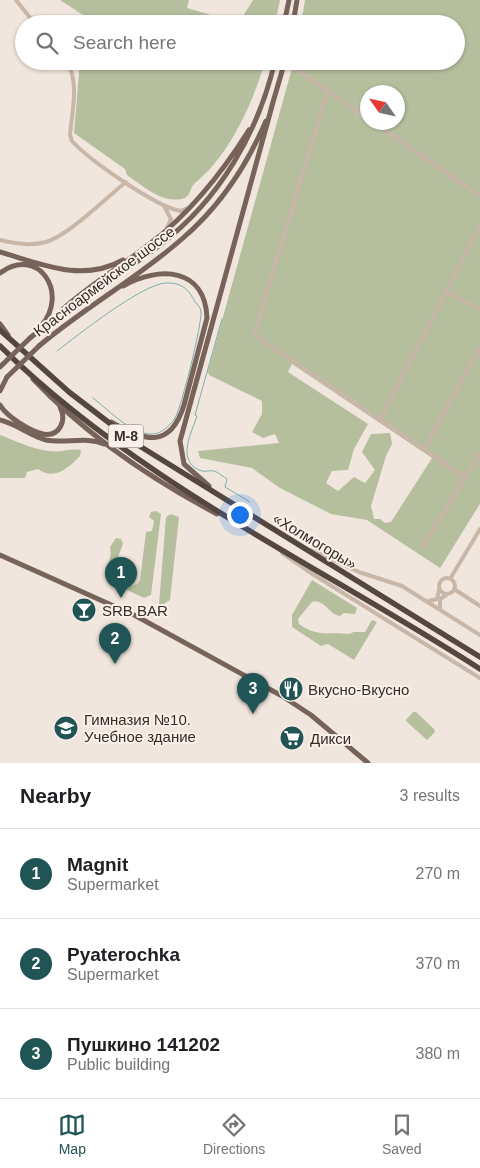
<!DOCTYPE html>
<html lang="en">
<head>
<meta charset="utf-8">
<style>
  body { margin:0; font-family:Helvetica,sans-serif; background:#f2f2f2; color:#202124 }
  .compass { position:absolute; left:360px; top:85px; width:45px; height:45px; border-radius:50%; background:#fff; box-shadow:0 1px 4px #0004; rotate:304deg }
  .you { position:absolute; left:239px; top:514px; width:18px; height:18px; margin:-12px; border:4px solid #fff; border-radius:50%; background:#1a73e8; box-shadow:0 0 0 8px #1a73e833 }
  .badge { display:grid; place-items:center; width:32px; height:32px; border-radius:50%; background:#205455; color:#fff; font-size:16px; font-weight:700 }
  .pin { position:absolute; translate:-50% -41px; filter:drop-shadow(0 1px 2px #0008) }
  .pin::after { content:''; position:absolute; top:26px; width:18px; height:15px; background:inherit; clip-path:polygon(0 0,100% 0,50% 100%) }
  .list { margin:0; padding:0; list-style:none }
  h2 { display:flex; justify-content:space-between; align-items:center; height:65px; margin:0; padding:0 20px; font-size:21px }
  h2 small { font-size:16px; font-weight:400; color:#757577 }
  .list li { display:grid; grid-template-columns:32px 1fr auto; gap:15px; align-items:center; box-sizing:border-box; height:90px; padding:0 20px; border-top:1px solid #e0e0e0 }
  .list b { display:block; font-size:19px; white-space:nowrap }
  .list p { margin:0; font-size:16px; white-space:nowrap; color:#757577 }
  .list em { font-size:16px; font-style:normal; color:#757577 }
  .icon { flex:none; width:28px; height:28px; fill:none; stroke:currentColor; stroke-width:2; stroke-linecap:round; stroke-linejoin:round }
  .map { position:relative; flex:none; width:480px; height:763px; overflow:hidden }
  .search { position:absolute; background:#fff; box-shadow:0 1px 4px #0004; left:15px; right:15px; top:15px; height:55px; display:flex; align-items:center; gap:12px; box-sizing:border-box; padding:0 18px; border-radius:28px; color:#757577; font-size:19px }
  .sheet { height:335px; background:#fff }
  nav { display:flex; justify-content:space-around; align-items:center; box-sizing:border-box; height:70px; border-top:1px solid #e0e0e0; background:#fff; font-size:14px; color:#757577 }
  nav a { display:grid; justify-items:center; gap:2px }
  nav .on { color:#205455 }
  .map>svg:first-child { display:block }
</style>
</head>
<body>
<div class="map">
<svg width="480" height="763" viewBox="0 0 480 763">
  <rect width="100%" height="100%" fill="#f1e6dd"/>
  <path fill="#b5bf9d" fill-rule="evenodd" d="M60,0H189L187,8L235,22L243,16L253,0H280L275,24H83V15Z
    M305,0H480V504L440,568L367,520L331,514L280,488L252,468L200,458L198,451L279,443L275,434L263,438L252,432L262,414V401L209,375L208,371L294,61H456V24H301ZM368,92H398V122H368ZM292,364L432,458L391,522L385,523L380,519H374L371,506L386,456L392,444L390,433L371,434L362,452L375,470L365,483L354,477L338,491L326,483L332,471L348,470L354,449L368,424L288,372Z
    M80,61H265C253,103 229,156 195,183C189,188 191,197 182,199C161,203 143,186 127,175L125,169L74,133Z
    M0,435C16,441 32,449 49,451C60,453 70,448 81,450L80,456C68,468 55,481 38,469L27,472L25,478H0Z
    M156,511L161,514L151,595L144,598L112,583L105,577C104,565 113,562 110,547L116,538L121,539L123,544L113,570L114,575L132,586L137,584L140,580L146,532L152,531L154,521L149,517L151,512Z
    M171,514L179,517L170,600L164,604H159L166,517Z
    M312,580L357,608L355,614L344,613L340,616C328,614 325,599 312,602L298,619L299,624C318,638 330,631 349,634L354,632H365L372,620L377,622L354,660L328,644L321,646L292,627V615Z
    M413,712H416L434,729L435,732L427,740L407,722L406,720Z"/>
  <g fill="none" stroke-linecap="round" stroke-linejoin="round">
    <path stroke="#7dadac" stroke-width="1" d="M222,319L195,415L197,416C193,430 174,462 202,471C206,472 210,470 214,471C218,472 224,477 227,479L225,487L250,502
      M57,351C78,335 142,284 166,283C182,282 189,290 195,302C198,305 200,307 201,311C202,325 182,405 175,418C171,424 165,430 158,433C136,440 109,410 93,398"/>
    <path stroke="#c8b6a9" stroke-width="4" d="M16,0L35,24
      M66,61C80,80 72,112 70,135L72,141C89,160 155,206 180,211L188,208
      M284,64L300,72L368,119
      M328,90L254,335L465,477
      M373,122L480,196
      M164,206L171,219L167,228
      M0,240C15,244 31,246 46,242C69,235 106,198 126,182
      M447,292L480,309
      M380,420L480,226
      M424,449L480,347
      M422,548L480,453
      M311,550L359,572L402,586L480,635
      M282,553L314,575L480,678
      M439 586a8 8 0 1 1 16 0a8 8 0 1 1-16 0Z
      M450,579L480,529
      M454,589L480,606
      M429,601L437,599L439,590
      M440,608V599L446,595"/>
    <path stroke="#77635a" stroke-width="5" d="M284,24L289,0
      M293,24L297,0
      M271,109L285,61
      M0,252C41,264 82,283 123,260
      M0,273C38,245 70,293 41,326
      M62,310C89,285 122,266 151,243C191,212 222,173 249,130
      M0,324L8,335
      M30,338C71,304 118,277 160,245C220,199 258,133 275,61
      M39,346C85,307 138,278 183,238C219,207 247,165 266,121
      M33,379C85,434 151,479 217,514
      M0,391L7,377
      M0,405C7,417 30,431 43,434C60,437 67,420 60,407
      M0,420C17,424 30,436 46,440C65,444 86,436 104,444
      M111,422C144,441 170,450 184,405L207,318C205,267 159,266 123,286
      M209,486L184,464L180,441L272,106
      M0,555L136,616L282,696L311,715L368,763"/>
    <path stroke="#564640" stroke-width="5.5" d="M0,330L69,392L138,445L480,657
      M0,346C136,481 320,566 480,669"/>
    <path stroke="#77635a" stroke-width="5" d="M0,367L30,338
      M7,377L39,346"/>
  </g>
  <defs>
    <symbol id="bar-disc" viewBox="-11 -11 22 22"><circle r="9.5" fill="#205455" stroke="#f9f1e9"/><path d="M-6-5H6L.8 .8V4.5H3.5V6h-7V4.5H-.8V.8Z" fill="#fff"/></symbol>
    <symbol id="restaurant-disc" viewBox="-11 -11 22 22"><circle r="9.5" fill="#205455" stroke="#f9f1e9"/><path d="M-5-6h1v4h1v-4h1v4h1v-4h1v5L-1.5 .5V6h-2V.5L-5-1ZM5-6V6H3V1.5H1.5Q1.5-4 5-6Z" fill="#fff"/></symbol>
    <symbol id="school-disc" viewBox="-11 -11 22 22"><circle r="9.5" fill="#205455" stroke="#f9f1e9"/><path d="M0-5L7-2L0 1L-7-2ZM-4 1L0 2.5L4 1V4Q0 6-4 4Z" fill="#fff"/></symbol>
    <symbol id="supermarket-disc" viewBox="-11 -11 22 22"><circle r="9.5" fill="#205455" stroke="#f9f1e9"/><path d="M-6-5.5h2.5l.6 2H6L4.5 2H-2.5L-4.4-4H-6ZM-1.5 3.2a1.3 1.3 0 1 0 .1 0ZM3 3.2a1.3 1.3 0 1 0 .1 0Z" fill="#fff"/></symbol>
  </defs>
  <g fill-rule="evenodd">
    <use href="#bar-disc" x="70" y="596" width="28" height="28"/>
    <use href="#restaurant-disc" x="277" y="675" width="28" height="28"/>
    <use href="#school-disc" x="52" y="714" width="28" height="28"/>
    <use href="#supermarket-disc" x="278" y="724" width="28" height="28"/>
  </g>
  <g text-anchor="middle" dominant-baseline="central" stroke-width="4" stroke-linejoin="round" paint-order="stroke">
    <rect fill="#f9f1e9" stroke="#706762" stroke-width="1" x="108.5" y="424.5" width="35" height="23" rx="4"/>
    <g font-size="14" font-weight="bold" fill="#362c28">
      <text x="126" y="436">М-8</text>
    </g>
    <g font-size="15" fill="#362c28" stroke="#f9f1e9">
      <text transform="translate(104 281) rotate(-37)">Красноармейское шоссе</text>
      <text transform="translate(315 541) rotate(31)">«Холмогоры»</text>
    </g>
    <g font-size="15" fill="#362c28" stroke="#f9f1e9" text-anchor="start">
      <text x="102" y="610">SRB BAR</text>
      <text x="308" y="689">Вкусно-Вкусно</text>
      <text x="84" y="719">Гимназия №10.<tspan x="84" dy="17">Учебное здание</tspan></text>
      <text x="310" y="738">Дикси</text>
    </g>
  </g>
</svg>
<svg class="compass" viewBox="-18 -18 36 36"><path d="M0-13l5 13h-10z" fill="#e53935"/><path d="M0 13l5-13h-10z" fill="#757577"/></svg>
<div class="you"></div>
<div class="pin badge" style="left:121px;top:598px">1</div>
<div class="pin badge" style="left:115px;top:664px">2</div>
<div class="pin badge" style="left:253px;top:714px">3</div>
<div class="search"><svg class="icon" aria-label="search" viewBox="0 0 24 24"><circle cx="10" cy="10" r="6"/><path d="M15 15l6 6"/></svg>Search here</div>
</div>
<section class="sheet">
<h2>Nearby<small>3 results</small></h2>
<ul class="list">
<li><span class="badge">1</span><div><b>Magnit</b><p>Supermarket</p></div><em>270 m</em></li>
<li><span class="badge">2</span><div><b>Pyaterochka</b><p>Supermarket</p></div><em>370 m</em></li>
<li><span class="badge">3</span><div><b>Пушкино 141202</b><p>Public building</p></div><em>380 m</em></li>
</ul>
</section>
<nav>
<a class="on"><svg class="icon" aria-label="map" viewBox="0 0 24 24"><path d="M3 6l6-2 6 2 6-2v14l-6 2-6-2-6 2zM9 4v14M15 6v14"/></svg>Map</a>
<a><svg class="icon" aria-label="directions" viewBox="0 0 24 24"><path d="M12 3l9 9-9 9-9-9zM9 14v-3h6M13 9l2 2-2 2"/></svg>Directions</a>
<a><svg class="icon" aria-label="saved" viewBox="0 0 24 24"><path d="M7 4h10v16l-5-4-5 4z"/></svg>Saved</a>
</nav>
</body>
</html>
